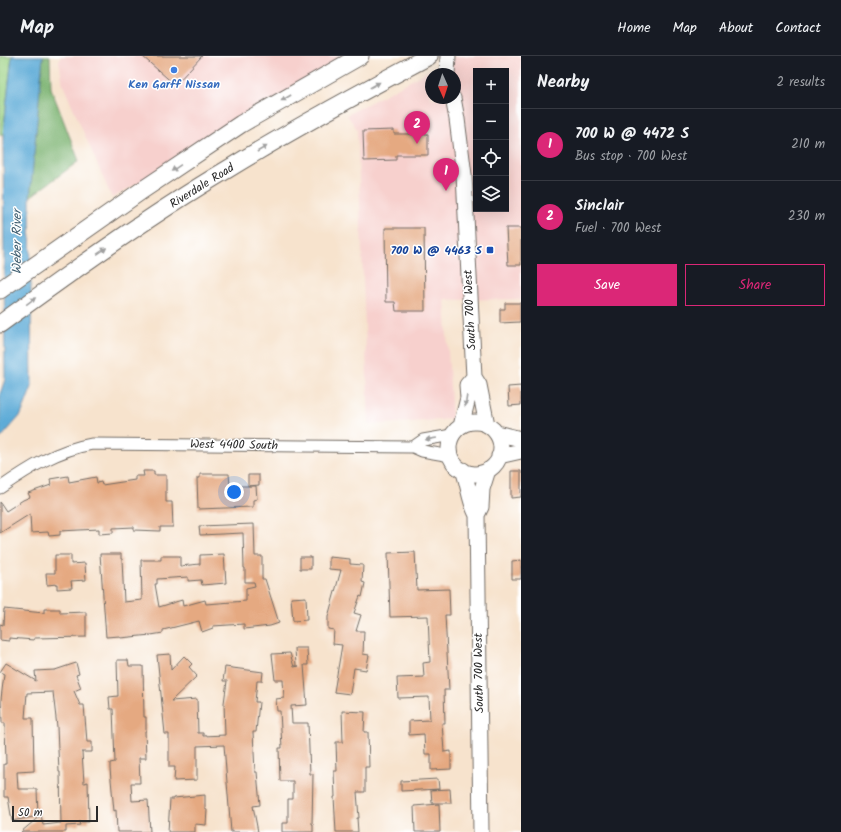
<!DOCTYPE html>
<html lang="en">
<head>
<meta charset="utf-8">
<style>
  body { margin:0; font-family:Kalam,sans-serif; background:#20242c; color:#f1f3f6 }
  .controls { position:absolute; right:12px; top:12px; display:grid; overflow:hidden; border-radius:0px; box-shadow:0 4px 16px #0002 }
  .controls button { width:36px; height:36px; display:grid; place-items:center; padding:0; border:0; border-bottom:1px solid #363941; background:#171b24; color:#f1f3f6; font:20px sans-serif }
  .compass { position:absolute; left:425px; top:12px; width:36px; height:36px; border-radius:50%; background:#171b24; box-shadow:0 4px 16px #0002; rotate:177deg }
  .scale { position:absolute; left:12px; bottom:10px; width:86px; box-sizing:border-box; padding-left:4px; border:2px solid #2b2b2b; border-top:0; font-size:11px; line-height:14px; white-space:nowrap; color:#2b2b2b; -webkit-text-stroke:3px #fff; paint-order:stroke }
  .you { position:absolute; left:234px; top:436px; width:14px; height:14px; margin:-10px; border:3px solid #fff; border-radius:50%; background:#1a73e8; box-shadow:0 0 0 6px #1a73e833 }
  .badge { display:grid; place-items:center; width:26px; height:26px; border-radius:50%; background:#db2777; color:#fff; font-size:13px; font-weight:700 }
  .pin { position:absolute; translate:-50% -33px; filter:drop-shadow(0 1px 2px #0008) }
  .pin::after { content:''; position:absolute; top:21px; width:14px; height:12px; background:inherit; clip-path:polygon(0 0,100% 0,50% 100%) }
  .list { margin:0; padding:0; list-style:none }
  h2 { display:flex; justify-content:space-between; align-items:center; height:52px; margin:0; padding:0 16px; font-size:17px }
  h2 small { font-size:13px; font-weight:400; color:#9ea1a6 }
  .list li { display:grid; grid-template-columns:26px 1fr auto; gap:12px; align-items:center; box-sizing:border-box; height:72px; padding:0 16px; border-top:1px solid #363941 }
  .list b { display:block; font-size:15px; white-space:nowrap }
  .list p { margin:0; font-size:13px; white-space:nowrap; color:#9ea1a6 }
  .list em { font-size:13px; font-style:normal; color:#9ea1a6 }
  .actions { display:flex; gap:8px; padding:12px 16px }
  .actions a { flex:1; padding:9px 0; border:1px solid #db2777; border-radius:0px; text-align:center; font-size:14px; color:#db2777 }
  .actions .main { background:#db2777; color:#fff }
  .icon { flex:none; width:22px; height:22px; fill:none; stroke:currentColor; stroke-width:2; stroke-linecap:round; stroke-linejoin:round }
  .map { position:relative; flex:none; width:521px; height:776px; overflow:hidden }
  header { display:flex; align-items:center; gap:24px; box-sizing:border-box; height:56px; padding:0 20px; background:#171b24; border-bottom:1px solid #363941 }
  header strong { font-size:19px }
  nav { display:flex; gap:22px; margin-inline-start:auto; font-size:14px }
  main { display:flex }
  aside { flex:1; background:#171b24 }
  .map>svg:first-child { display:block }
</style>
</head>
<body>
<header>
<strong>Map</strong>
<nav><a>Home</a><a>Map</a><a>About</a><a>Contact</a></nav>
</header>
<main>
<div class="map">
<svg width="521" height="776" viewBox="0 0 521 776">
  <rect width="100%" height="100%" fill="#fff"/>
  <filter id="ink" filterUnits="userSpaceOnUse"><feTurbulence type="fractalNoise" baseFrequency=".025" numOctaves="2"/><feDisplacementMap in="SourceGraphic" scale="8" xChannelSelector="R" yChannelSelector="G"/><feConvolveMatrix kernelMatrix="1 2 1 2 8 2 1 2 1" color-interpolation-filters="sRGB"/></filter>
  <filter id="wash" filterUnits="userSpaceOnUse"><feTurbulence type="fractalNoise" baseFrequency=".012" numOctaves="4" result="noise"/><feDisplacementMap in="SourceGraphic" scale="16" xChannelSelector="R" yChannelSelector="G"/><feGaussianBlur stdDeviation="0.9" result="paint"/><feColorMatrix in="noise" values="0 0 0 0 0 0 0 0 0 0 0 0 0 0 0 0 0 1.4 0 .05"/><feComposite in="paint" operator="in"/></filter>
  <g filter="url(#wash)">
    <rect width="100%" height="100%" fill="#f7e3cd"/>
    <path fill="#f7d0cd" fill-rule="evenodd" d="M61,0H369L112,142L63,29L59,5Z
      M456,0H521V243L445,244L452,363L369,369L357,73L347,59ZM476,15H506V153H476ZM431,18H455V42H431Z"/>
    <path fill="#9cd284" stroke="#647e58" d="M0,0H12L3,79H0Z"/>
    <path fill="#7db472" stroke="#54704e" d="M43,0H50L51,32L79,105L30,141Z"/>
    <path fill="#5dabd7" stroke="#446b81" d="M12,0H43L30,141L32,331L21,359L0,383V338L5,323L3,79Z"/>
    <g id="blocks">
      <path fill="#e5a981" d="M142,0H202L175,29Z
        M394,74V78H428V99H396V104L364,105L363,75Z
        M385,172H424L425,255H396L395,246H386Z
        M506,172H521V209H508Z
        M505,247H520V266L500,267V253H505Z
        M521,330V349L509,350L508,331Z
        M143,415H154V419H166V446H172L173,471H160V475L134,474V471L113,472V477L99,478V473L60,475V479L49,480L48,476L31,477L30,458L0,477V446L6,455L23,444L30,441L28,437L51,429L50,423L68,420L69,426L96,421L97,427L101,426L102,429L135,424V420H144Z
        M511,415H521V441L511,442Z
        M200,418H229L230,430H256L257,443L253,444V451L198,453L197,422H200Z
        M248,419H259V429L248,430Z
        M254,468L255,500H262V523H265L279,567L270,570L244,573V568L213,570V572L202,576L199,565L163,574V577L151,579L120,582V580L106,581L100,498H121V503H122L124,546L142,544L141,504H161V500H180V510L200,508V499L224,498L226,527L202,529L201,524L188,525V521L157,523V528H155L159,551L182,544L183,550L205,544L206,548L246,545V532L255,530L254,526H245V512H244L243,477L200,479L199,470Z
        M415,496L417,534L449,533L450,559H445L449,634H444L445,667H442L444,696L451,695V713L431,714V698H425L424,678L409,679V665L430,664L429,641L398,642L397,622L424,621L423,607L430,606L428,560L390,561L388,497Z
        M55,499H71V508L85,507L86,524L71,525L72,532L57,533V528L47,529L46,517H55Z
        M300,501H311V513H300Z
        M329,501L350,503V508L363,509L362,526L365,527L362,541L360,540L354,557L361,559L356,575H364L363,598L369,599L366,614L354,612L350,638L334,636L342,589L333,588L334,574L328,573V561L341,514L329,513Z
        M521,504V523H512V505Z
        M306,541L307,564L293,565L291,542Z
        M4,553L44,557V553H60V557L86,556V581L34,582V584L9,582V585L0,584V568L3,569Z
        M295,592H307L308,609H304L307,649L291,650L292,667H308L310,718H313L312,768H313V776H282V767H288V743H293V725H280L279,692H282L280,655H277L276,643L284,642L283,624H275L272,598L290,597L294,611L299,610H296Z
        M170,598L171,614L184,600L192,608L189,611L197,620L171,645L197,643L198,677H203V680L225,679L224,647L227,625H223L225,611L263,616L262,625H257L255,646H259L256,676H253L255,716H257L260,749L253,750L258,776H231L224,689L197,690V724L174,725L175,711H169V678H165L157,599Z
        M117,604H128L129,610H143L144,661H146V675H145L146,702H139L140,727H131L132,745L148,744L150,776H117L116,754L114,755L110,713V707L115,706L113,653H110L109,641L118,640Z
        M6,607L36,625L35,615L55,614L76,607L79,618L76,619L81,632L74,635L80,649H84L87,686H92V696H82L84,727L88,726L89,766H79L80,769L66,770V776H21L41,759L43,769L61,767L60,716H59L57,671L53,636L27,637L25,662H33L34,715L17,716L18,733H37L38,760L12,765L8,741H4V708H6L5,667H2L1,643L4,618L0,616Z
        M342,655L365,656L364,676H368L369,711H365V736H357L359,762H357L358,776H336L334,741H335L334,715H337L336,686H343Z
        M438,723L439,733L401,735V725Z
        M450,733L451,747H432L431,734Z
        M205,739V753L207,754L206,769L195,768V776H168L170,743H174V742Z
        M439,748L440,776H415L414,750Z"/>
    </g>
  </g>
  <g filter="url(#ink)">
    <use href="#blocks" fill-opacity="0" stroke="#726b64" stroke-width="1"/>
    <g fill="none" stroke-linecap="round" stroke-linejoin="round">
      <defs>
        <path id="street" d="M413,391L423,384L452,379
          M0,432C29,412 57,394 92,388L413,391L422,395L451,400"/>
        <path id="secondary" d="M447,18L448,0
          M453,42L457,63L464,119L474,321L479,329L487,369
          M449 392a26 26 0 1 1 52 0a26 26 0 1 1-52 0Z
          M461,370L468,342L467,329L474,321
          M496,377L521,383
          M499,400L521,395
          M463,414C469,429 469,445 477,459
          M481,776L477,459L481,451L482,433L488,414"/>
        <path id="primary" d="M0,234L141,135L241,68L360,0
          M0,268C74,214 149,160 228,113C293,73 361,36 429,0"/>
      </defs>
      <use href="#street" stroke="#726b64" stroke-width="13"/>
      <use href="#secondary" stroke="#726b64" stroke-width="17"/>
      <use href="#primary" stroke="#726b64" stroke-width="19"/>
      <use href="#street" stroke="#fff" stroke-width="11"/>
      <use href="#secondary" stroke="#fff" stroke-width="15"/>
      <use href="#primary" stroke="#fff" stroke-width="17"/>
    </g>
    <defs><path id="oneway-solid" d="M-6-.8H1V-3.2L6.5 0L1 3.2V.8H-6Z"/></defs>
    <g fill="#a0a0a0">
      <use href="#oneway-solid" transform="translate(375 29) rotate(-29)"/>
      <use href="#oneway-solid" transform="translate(286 42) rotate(150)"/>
      <use href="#oneway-solid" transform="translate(262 93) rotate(-30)"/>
      <use href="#oneway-solid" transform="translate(176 112) rotate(146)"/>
      <use href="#oneway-solid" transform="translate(102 195) rotate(-34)"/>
      <use href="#oneway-solid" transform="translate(31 245) rotate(-36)"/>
      <use href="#oneway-solid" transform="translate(466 345) rotate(99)"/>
      <use href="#oneway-solid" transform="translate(431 383) rotate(171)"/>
    </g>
  </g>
  <circle fill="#3f7fe0" stroke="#fff" stroke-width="1.5" cx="174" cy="14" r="4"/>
  <rect fill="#1a4fb4" stroke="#fff" stroke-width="1.5" x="486" y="190" width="8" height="8" rx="2"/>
  <g text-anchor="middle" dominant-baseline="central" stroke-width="3" stroke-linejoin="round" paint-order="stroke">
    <g font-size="12" font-weight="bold" fill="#366cbe" stroke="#fff">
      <text x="174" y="28">Ken Garff Nissan</text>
    </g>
    <g font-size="12" fill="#2b2b2b" stroke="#fff">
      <text transform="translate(202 130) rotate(-32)">Riverdale Road</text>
      <text transform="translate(470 254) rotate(-93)">South 700 West</text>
      <text transform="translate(234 389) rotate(1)">West 4400 South</text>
      <text transform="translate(479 617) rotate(-91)">South 700 West</text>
    </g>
    <g font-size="12" font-weight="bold" fill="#164399" stroke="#fff" text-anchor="end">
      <text x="482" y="194">700 W @ 4463 S</text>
    </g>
    <g font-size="13" font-style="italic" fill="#3f5e70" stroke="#fff">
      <text transform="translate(17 186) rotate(-90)">Weber River</text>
    </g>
  </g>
</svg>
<div class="controls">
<button>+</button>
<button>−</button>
<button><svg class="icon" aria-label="locate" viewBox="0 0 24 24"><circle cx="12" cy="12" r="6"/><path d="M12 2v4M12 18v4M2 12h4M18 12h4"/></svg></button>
<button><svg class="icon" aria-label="layers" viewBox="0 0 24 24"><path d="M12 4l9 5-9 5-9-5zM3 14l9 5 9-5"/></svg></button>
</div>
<svg class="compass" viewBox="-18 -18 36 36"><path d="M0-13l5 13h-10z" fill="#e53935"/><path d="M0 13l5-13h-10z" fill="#9ea1a6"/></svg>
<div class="scale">50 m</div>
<div class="you"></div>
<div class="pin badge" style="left:446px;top:135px">1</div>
<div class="pin badge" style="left:417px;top:88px">2</div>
</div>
<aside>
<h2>Nearby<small>2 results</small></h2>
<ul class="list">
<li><span class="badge">1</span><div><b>700 W @ 4472 S</b><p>Bus stop · 700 West</p></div><em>210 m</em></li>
<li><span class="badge">2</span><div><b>Sinclair</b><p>Fuel · 700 West</p></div><em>230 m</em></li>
</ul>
<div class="actions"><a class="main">Save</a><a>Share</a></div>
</aside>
</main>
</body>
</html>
